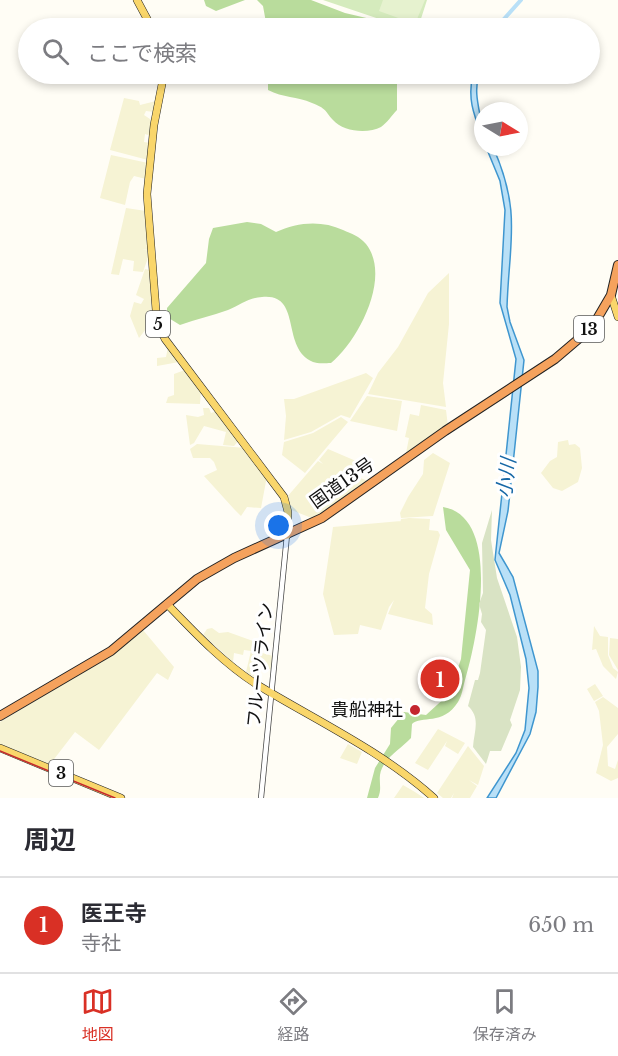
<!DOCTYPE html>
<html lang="ja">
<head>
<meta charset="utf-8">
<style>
  body { margin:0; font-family:"Libre Baskerville","Noto Sans JP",serif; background:#f7f7f7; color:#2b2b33 }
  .compass { position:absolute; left:474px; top:102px; width:54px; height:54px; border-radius:50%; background:#fff; box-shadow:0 3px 9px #0003; rotate:100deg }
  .you { position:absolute; left:279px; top:526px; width:21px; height:21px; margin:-15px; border:4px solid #fff; border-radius:50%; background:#1a73e8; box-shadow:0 0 0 9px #1a73e833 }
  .badge { display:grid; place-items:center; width:39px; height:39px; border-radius:50%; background:#d93025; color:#fff; font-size:20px; font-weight:700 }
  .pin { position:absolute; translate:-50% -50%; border:3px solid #fff; box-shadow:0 2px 6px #0006 }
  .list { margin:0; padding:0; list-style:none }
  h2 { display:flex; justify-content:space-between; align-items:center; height:78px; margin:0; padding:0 24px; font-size:26px }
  h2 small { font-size:20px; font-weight:400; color:#7c7c81 }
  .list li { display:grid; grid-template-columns:39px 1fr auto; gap:18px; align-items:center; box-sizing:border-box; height:96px; padding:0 24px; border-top:2px solid #e1e1e2 }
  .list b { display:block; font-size:22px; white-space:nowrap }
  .list p { margin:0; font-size:20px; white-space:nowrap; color:#7c7c81 }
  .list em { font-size:20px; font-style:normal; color:#7c7c81 }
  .icon { flex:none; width:33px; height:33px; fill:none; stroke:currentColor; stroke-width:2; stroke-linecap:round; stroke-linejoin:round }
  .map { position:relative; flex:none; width:618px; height:798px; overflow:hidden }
  .search { position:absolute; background:#fff; box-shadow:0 3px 9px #0003; left:18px; right:18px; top:18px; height:66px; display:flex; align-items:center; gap:15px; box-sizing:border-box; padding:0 21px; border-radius:33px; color:#7c7c81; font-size:22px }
  .sheet { height:174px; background:#fff }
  nav { display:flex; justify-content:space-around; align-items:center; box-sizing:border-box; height:84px; border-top:2px solid #e1e1e2; background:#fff; font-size:16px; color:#7c7c81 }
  nav a { display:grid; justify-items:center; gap:3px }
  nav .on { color:#d93025 }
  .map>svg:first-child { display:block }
</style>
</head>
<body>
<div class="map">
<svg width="618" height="798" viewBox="0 0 618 798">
  <rect width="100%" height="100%" fill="#fffdf5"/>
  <path fill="#f6f3d4" d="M124,98L139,101L140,105L156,101L154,112L146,111L144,115L153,121L151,136L145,134L144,142L150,143L148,160L110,150Z
    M111,155L148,163L146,179L134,176L130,182L125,205L100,198Z
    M126,208L146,211L148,250L142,249L149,251V255L143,272L133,271L134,261L123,259L119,275L111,274Z
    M145,269L150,270L153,313L150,312L147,320L156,323L158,330L155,332L146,329L139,338L130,316L134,302L141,304L144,299L136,295Z
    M449,273V324L443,383L446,407L368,394L378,373L398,347L428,293Z
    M168,347L179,362L157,366V358L166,357Z
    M185,370L201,390L200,404L166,403L168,397L174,395V374Z
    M366,373L373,378L350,418L341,415L311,432L284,440L286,416L284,399H294Z
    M367,396L402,401L397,431L350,421Z
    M421,405L446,410L448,426L406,453L409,438L405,437L410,414L419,416Z
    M203,408H209L211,413L217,411L239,440L234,446L223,445L226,432L204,426L194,443L190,445L186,415L198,417L204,415Z
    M341,417L348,422L305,473L282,455L284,442L313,433Z
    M568,440L569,445L575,444L580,448L582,468L578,482L562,491L553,488L541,473L550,461L557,457L558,442Z
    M197,444L246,448L267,476L261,508L247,507L241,516L234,509L204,476L217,470L214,462L210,458H193L190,449Z
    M328,449L356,461L351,474L370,482L314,519L289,509L287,497L318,461L323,464L319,460Z
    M433,453L450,463L433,516L401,518L400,513L408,497L423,474L424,460Z
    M409,518L430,519L429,530L438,531L440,535L429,574L425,608L432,614L433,625L388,614L394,600L389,607L381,630L360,625L358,634L334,635L323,594L333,527L401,521L395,552L401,519Z
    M594,626L600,636L608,637V655L613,668L618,672L616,679L603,666L596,649L592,650Z
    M212,628L219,633L228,632L253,641L251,650L273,656L272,670L261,666L256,678L246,672L251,651L244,650L243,655L234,653L233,662L203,635L207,629Z
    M143,630L174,667L168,680L157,673L99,750L75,732L48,767L0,747V722L105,659Z
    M610,638L618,639V670L609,655Z
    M595,684L603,696L594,701L587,689Z
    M603,697L618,708V734L607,747L608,766L615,769L618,760V778L611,781L596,773L603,745L599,711L595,702Z
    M438,729L465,743L458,754L445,746L447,741L428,770L415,763Z
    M348,744L362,752L357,764L340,758Z
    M468,746L484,766L478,785L469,780L477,786L470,798H452L454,793L451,798H443L437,793Z
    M403,785L415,792L424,798H394Z"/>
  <path fill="#d5ebbd" d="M323,0H427L418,28H395L394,24Z"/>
  <path fill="#b9dc9c" d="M204,0H245L216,11L206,6Z
    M257,0H311L345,13L375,20L383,28H267L263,6Z
    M268,74H397V110C392,115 387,123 381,127C368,134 343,132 333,120C324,110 327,109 312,103C297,96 283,98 268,90Z
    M247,222L261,224L276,232C297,222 322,220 343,230C352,234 359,236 366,244C392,277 358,341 331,363C326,363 318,364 313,362C280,348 303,293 262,297C247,298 241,305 228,310C212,316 196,319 180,325L167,317V308L206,263L209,239L213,228Z
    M443,507C503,517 477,640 465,680C463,687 462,696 458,702C443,726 421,715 412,724L411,738C401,749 382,759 380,775C379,783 382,789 378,798H367L375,768L390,744L391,728L404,712L426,715L449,694L461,659L470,570L446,530Z"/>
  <path fill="#d9e3c4" d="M492,510L491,540L497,578L517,637L521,667L520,690L510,720L512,725L501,751H490L486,764L473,747C474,731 481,718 468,706L475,680H478L480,673L486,630L481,622L482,614L479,604L483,593L482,543Z
    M450,670L454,676L449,682L452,687L449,691L437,681Z"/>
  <path fill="#e6f2cf" d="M383,0H425L415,24L379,11Z"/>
  <path fill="#b9e0f7" stroke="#3f96cf" stroke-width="1.5" d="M473,74H479C472,97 483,116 483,139C474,115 467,99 473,74Z
    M486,147H493C522,212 509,242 507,307L510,322L524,360L508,511L499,553L513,577L538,671V687L536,712L530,734L496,798H487L516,753L525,730L529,688L526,659L510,595L495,560L516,359L500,303L505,210L500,181Z"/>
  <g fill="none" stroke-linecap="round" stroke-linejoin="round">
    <path stroke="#b9e0f7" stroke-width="4" d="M496,28L521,0"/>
    <defs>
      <path id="minor" d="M261,798L287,535"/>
      <path id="major" d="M137,0L152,28
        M164,74L154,125L147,194L157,323L165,339L284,497L288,512L287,535
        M611,295L618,317
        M167,604C195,633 222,662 256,684C315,720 382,751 434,798
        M0,748L121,798"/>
      <path id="highway" d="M0,716L111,651L197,579L234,558L322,518L445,431L555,359L582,336L597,319L611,295L618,265"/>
    </defs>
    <use href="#minor" stroke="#444" stroke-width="6"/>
    <use href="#major" stroke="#222" stroke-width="8"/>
    <use href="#highway" stroke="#222" stroke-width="10"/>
    <use href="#minor" stroke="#fff" stroke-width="4.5"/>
    <use href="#major" stroke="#f9d66b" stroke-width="7"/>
    <use href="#highway" stroke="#f5a25d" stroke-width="8"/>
    <path stroke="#c4262e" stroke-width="1.5" d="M0,751L115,798"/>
  </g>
  <circle fill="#c4262e" stroke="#fff" stroke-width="2" cx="415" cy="710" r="6"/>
  <g text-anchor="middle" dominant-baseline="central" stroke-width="6" stroke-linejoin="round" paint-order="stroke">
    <g fill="#fff" stroke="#585858" stroke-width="1.5">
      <rect x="146" y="311" width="24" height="26" rx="4.5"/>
      <rect x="574" y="316" width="30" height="26" rx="4.5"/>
      <rect x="49" y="760" width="24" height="26" rx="4.5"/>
    </g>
    <g font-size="16" font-weight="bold" fill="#111">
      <text x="158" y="324">5</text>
      <text x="589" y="329">13</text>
      <text x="61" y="773">3</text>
    </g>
    <g font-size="18" fill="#111" stroke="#fff">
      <text transform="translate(342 483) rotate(-35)">国道13号</text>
      <text transform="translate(260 665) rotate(-84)">フルーツライン</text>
    </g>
    <g font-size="18" fill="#111" stroke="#fff" text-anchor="end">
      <text x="403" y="710">貴船神社</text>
    </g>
    <g font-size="20" font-style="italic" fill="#1768a6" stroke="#fff">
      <text transform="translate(506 478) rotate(-83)">小川</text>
    </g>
  </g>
</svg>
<svg class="compass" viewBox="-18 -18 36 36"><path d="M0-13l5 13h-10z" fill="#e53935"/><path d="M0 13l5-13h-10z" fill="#7c7c81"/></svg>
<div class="you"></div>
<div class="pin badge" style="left:440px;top:679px">1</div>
<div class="search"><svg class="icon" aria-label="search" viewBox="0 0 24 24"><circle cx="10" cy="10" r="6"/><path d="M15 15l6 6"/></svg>ここで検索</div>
</div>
<section class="sheet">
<h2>周辺<small></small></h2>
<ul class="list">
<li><span class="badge">1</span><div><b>医王寺</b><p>寺社</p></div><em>650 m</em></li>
</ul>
</section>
<nav>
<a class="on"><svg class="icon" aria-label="map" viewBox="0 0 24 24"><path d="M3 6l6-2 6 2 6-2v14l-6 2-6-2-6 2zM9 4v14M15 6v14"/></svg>地図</a>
<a><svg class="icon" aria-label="directions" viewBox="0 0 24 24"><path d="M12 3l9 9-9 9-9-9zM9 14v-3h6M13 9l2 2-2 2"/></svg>経路</a>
<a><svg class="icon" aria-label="saved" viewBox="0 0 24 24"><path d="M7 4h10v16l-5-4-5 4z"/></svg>保存済み</a>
</nav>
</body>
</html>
